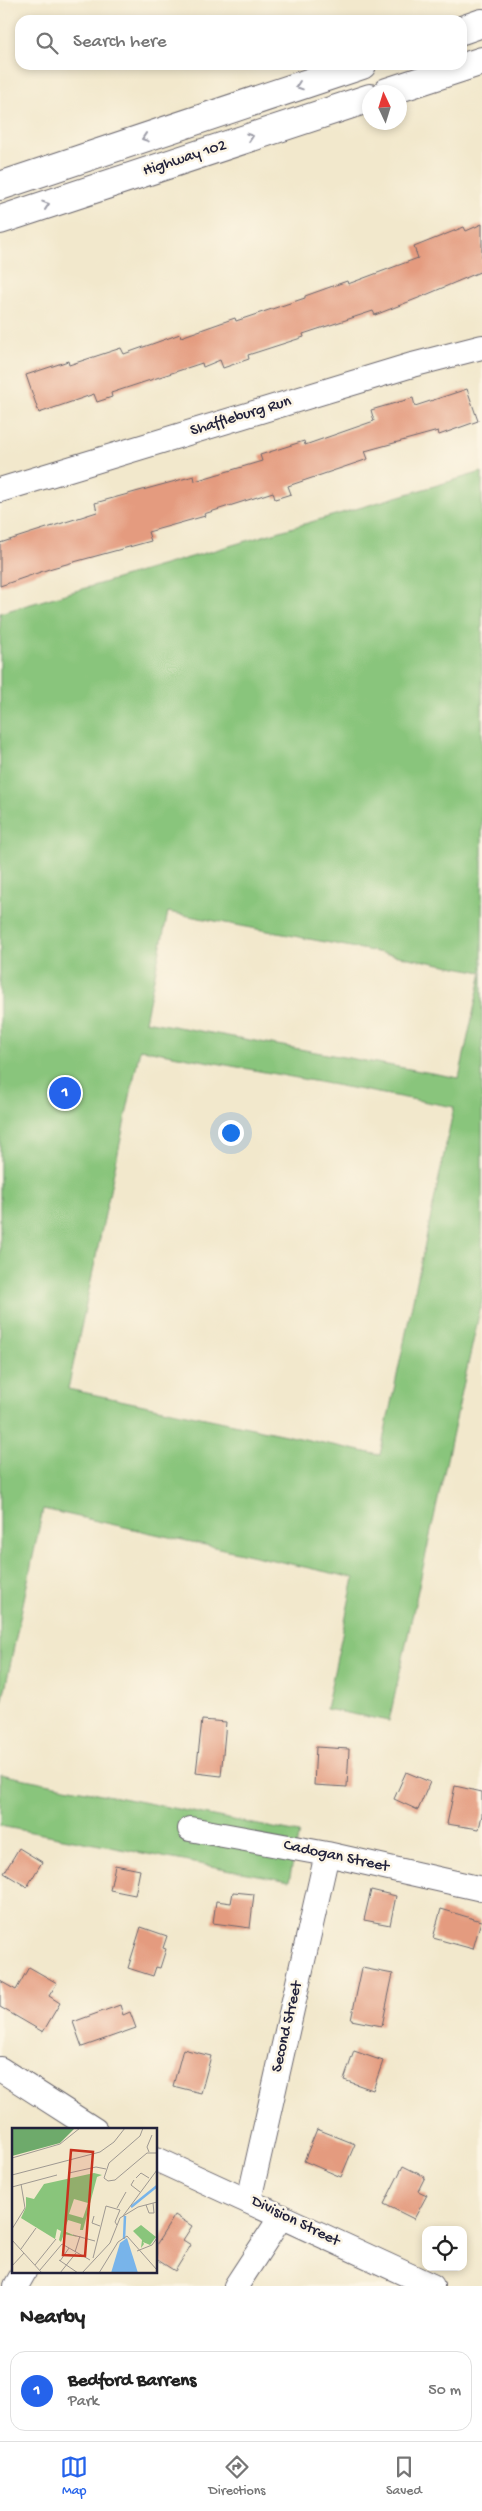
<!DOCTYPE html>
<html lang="en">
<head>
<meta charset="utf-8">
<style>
  body { margin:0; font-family:"Gochi Hand",sans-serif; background:#f6f6f6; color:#222 }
  .controls { position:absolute; right:15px; bottom:15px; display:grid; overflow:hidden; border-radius:10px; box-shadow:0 2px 8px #0003 }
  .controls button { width:45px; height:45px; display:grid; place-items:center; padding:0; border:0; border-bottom:1px solid #e0e0e0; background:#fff; color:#222; font:25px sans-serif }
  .compass { position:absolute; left:362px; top:85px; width:45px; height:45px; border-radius:50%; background:#fff; box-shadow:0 2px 8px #0003; rotate:356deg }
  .you { position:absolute; left:230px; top:1132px; width:18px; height:18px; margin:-12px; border:4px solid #fff; border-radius:50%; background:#1a73e8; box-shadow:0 0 0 8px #1a73e833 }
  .badge { display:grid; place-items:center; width:32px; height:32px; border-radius:50%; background:#2563eb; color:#fff; font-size:16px; font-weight:700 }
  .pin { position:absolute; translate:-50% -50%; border:2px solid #fff; box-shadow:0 1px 5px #0006 }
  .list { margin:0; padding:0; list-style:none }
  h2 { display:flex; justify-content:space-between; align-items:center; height:65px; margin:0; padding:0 20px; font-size:21px }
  h2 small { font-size:16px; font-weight:400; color:#767676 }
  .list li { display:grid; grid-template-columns:32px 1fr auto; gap:15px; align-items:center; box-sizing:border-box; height:80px; margin:0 10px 10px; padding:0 10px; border:1px solid #e0e0e0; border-radius:15px }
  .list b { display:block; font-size:19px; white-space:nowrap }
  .list p { margin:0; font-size:16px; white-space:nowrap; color:#767676 }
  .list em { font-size:16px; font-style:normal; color:#767676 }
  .icon { flex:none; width:28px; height:28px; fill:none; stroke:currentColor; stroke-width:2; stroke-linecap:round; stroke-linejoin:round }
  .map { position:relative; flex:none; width:482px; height:2286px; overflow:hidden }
  .search { position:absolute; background:#fff; box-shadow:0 2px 8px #0003; left:15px; right:15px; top:15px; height:55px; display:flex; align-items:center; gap:12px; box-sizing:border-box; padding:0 18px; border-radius:15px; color:#767676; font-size:19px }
  .sheet { height:155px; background:#fff }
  nav { display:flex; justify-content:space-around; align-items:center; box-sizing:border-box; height:70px; border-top:1px solid #e0e0e0; background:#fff; font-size:14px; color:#767676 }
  nav a { display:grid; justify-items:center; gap:2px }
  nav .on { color:#2563eb }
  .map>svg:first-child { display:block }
</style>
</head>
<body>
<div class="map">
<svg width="482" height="2286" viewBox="0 0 482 2286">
  <rect width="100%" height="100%" fill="#fcf5e5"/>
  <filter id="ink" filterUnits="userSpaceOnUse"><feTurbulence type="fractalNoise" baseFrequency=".02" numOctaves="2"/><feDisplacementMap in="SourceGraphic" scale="10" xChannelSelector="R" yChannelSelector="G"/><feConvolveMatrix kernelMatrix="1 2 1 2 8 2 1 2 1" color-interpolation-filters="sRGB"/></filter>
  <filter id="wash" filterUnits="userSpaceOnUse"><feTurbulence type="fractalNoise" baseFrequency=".0096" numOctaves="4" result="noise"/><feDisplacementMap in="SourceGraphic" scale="20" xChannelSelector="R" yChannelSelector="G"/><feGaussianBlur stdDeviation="1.12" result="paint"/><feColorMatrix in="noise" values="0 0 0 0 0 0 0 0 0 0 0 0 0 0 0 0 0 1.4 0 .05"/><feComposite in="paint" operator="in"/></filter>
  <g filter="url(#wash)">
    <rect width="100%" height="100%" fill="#f2e8cc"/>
    <path fill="#89c57b" stroke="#56745b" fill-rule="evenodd" d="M482,472V1301L389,1721L326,1709L354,1578L43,1509L0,1713V613ZM168,912L482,972L459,1078L145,1021ZM140,1049L454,1107L380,1455L68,1389Z
      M0,1774L299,1833L289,1881L0,1826Z"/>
    <g id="blocks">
      <path fill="#e49b7f" d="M482,224V271L421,297L375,315L373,311L303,334L304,337L248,355L249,359L223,368L220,360L203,367L202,363L111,393L112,397L97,402L94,394L39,413L26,375L68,361L69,365L121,348L124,354L180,334L181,337L235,318L236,321L305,298V296L347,281L348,284L418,258L414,247L464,227L466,231Z
        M467,389L478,421L439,435L438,431L365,451L368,459L288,486L291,494L275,499L273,492L204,514L205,516L148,532L151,541L52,568L0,586V543L97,512L95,503L194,476L195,481L262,461L260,455L304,441L305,445L374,421L371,410L413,398L415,406Z
        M202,1720L226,1722L221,1776L196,1773Z
        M316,1747L349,1749L347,1787L314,1785Z
        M406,1772L430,1782L418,1810L394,1799Z
        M455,1786L482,1792V1815L479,1829L447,1824Z
        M19,1848L42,1862L27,1887L4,1873Z
        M115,1865L140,1870L135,1895L110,1890Z
        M371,1890L396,1896L390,1925L364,1920Z
        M233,1892L254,1894L250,1928L213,1923L216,1901L231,1903Z
        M441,1909L481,1921L473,1949L433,1938Z
        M141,1927L167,1936L163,1948L166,1949L160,1968L156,1967L153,1976L128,1968Z
        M29,1967L57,1983L49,1996L60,2003L43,2032L0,2007V1981L16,1990Z
        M362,1968L393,1974L382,2026L351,2020Z
        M120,2005L123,2015L130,2012L136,2028L82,2047L73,2022Z
        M183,2049L211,2056L201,2093L173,2086Z
        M354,2051L383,2061L373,2090L344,2080Z
        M317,2129L355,2144L341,2177L304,2161Z
        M403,2166L425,2177L418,2191L427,2195L414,2219L384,2204Z
        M175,2215L192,2226L183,2240L191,2245L175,2271L156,2259V2245Z"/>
    </g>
  </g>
  <g filter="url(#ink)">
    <use href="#blocks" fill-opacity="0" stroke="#6b676e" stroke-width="1"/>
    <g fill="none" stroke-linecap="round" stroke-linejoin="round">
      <defs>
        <path id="minor" d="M0,490L412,365L482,347
          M190,1829L327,1854L482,1889
          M0,2069L95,2130
          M156,2159L432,2286
          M249,2200L327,1854
          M16,2286L24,2272
          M236,2286L281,2217"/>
        <path id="motorway" d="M462,30L482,23
          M387,92L482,61
          M0,186L362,65
          M0,220L370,98"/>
      </defs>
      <use href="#minor" stroke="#6b676e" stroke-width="26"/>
      <use href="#motorway" stroke="#6b676e" stroke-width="30"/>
      <use href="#minor" stroke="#fff" stroke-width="24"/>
      <use href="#motorway" stroke="#fff" stroke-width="28"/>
    </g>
    <defs><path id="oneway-chevron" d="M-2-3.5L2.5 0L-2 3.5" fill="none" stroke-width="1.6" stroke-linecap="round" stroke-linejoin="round" transform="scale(1.25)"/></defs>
    <g stroke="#9c9ca7">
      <use href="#oneway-chevron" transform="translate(299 86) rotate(161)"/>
      <use href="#oneway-chevron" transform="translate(250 137) rotate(-18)"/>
      <use href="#oneway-chevron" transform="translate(145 138) rotate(162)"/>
      <use href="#oneway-chevron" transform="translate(46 205) rotate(-18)"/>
    </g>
  </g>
  <g text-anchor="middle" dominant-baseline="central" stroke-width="5" stroke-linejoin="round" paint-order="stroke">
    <g font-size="16" fill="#22223b" stroke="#fcf5e5">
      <text transform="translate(185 159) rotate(-18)">Highway 102</text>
      <text transform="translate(241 417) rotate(-17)">Shaffleburg Run</text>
      <text transform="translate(336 1857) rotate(12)">Cadogan Street</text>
      <text transform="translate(288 2027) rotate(-77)">Second Street</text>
      <text transform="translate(295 2222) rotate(26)">Division Street</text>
    </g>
  </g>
  <g transform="translate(12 2128)">
    <rect width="145" height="145" fill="#f2e8cc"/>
    <path d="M82,45L90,47L85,49L71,102H68L69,96L56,92L52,103L66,109L52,106L49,114L47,112L49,103L45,101L43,111L9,90L14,79V69L22,71L32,56ZM62,71L76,75L71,90L57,86ZM129,97L144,109L138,117L131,114L132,116L129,120L130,112L121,103Z" fill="#89c57b" fill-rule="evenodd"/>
    <path d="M0,0H63L48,15L0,28Z" fill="#6eaa6b"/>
    <path d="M115,110L126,145H99L108,115Z" fill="#78b4ea"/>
    <path fill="none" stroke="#78b4ea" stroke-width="2.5" d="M119,79L145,58M112,111L113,88"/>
    <path fill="none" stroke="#9f9992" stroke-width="1" d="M131,0L128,8L97,35L92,50L96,53L103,52L135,25H145M137,24L135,19L140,7M0,30L48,16L68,0M57,45L84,39L94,41M0,47L88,24L102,14L113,0M124,50L129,45L137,50M122,52L119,57L128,64M0,59L45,47M134,77L137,85H142L141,75M105,80L114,64M82,88L80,95L88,98M111,88L145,42M0,101L13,80L9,56M61,107L83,113M0,112L30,145M50,116L78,132M9,121L24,100M125,123L140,117L145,110M63,124L68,108M81,130L94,78L108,82L103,94L105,97M47,132L66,145M48,133L57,120M23,137L44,111M0,138L12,125M28,142L50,116M48,145L64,125M70,145L98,115L108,90L126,79L145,74M87,145L106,114L115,108L145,142"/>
    <path fill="#c8321e" fill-opacity="0.15" stroke="#c8321e" stroke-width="2.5" d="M59,22L81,24L73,128L51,127Z"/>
    <rect width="145" height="145" fill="none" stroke="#22223b" stroke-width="2.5"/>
  </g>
</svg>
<div class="controls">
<button><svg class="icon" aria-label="locate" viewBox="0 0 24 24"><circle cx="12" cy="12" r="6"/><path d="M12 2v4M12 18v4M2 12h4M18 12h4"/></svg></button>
</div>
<svg class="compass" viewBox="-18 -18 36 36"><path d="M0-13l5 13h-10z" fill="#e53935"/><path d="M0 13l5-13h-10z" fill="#767676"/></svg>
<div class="you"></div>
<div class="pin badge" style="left:65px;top:1093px">1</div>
<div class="search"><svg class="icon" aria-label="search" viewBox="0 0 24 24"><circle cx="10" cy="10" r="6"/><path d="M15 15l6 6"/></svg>Search here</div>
</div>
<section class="sheet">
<h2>Nearby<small></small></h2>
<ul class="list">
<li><span class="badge">1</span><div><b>Bedford Barrens</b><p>Park</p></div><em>50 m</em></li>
</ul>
</section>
<nav>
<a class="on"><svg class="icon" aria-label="map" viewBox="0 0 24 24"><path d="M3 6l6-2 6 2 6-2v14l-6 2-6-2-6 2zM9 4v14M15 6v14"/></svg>Map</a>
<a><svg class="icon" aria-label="directions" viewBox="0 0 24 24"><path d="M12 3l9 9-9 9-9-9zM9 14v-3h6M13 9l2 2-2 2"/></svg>Directions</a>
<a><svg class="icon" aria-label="saved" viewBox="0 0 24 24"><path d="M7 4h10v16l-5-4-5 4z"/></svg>Saved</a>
</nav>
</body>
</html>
